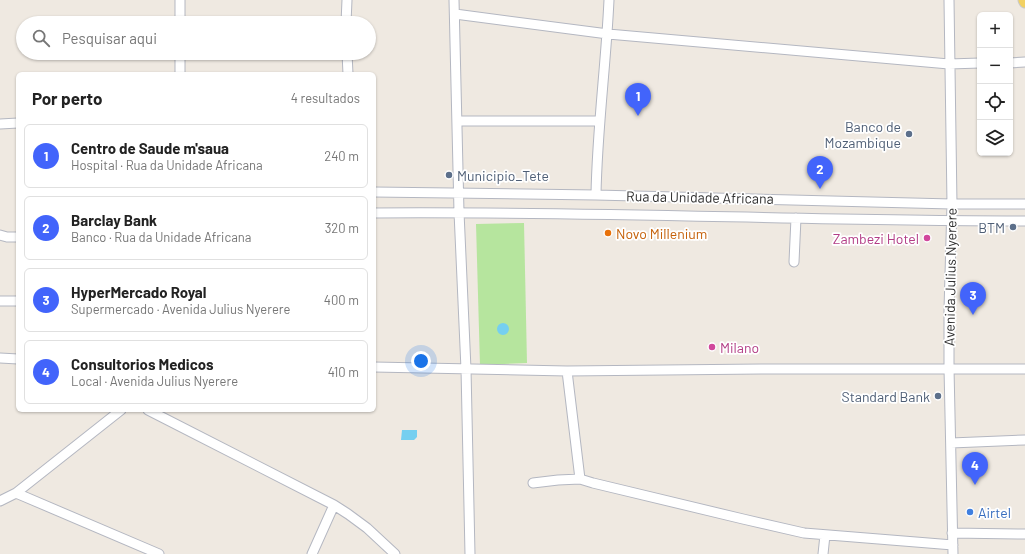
<!DOCTYPE html>
<html lang="pt">
<head>
<meta charset="utf-8">
<style>
  body { margin:0; font-family:Barlow,sans-serif; background:#f2f2f2; color:#222 }
  .controls { position:absolute; right:12px; top:12px; display:grid; overflow:hidden; border-radius:6px; box-shadow:0 1px 3px #0004 }
  .controls button { width:36px; height:36px; display:grid; place-items:center; padding:0; border:0; border-bottom:1px solid #e0e0e0; background:#fff; color:#222; font:20px sans-serif }
  .you { position:absolute; left:421px; top:361px; width:14px; height:14px; margin:-10px; border:3px solid #fff; border-radius:50%; background:#1a73e8; box-shadow:0 0 0 6px #1a73e833 }
  .badge { display:grid; place-items:center; width:26px; height:26px; border-radius:50%; background:#4264fb; color:#fff; font-size:13px; font-weight:700 }
  .pin { position:absolute; translate:-50% -33px; filter:drop-shadow(0 1px 2px #0008) }
  .pin::after { content:''; position:absolute; top:21px; width:14px; height:12px; background:inherit; clip-path:polygon(0 0,100% 0,50% 100%) }
  .list { margin:0; padding:0; list-style:none }
  h2 { display:flex; justify-content:space-between; align-items:center; height:52px; margin:0; padding:0 16px; font-size:17px }
  h2 small { font-size:13px; font-weight:400; color:#767676 }
  .list li { display:grid; grid-template-columns:26px 1fr auto; gap:12px; align-items:center; box-sizing:border-box; height:64px; margin:0 8px 8px; padding:0 8px; border:1px solid #e0e0e0; border-radius:6px }
  .list b { display:block; font-size:15px; white-space:nowrap }
  .list p { margin:0; font-size:13px; white-space:nowrap; color:#767676 }
  .list em { font-size:13px; font-style:normal; color:#767676 }
  .icon { flex:none; width:22px; height:22px; fill:none; stroke:currentColor; stroke-width:2; stroke-linecap:round; stroke-linejoin:round }
  .map { position:relative; flex:none; width:1025px; height:554px; overflow:hidden }
  .search { position:absolute; background:#fff; box-shadow:0 1px 3px #0004; left:16px; top:16px; width:360px; height:44px; display:flex; align-items:center; gap:10px; box-sizing:border-box; padding:0 14px; border-radius:22px; color:#767676; font-size:15px }
  .panel { position:absolute; background:#fff; box-shadow:0 1px 3px #0004; left:16px; top:72px; width:360px; height:340px; border-radius:6px }
  .map>svg:first-child { display:block }
</style>
</head>
<body>
<div class="map">
<svg width="1025" height="554" viewBox="0 0 1025 554">
  <rect width="100%" height="100%" fill="#efe9e1"/>
  <path fill="#b6e59e" d="M524,223L527,363L480,365L476,224Z"/>
  <path fill="#75cff0" d="M497 329a6 6 0 1 1 12 0a6 6 0 1 1-12 0Z
    M402,430H417V437L414,440H401Z"/>
  <g fill="none" stroke-linecap="round" stroke-linejoin="round">
    <defs>
      <path id="minor" d="M454,0L459,212L466,369L470,554
        M949,0L952,204L949,310V368L953,554
        M455,14L608,34L949,64L980,63
        M180,23V0
        M346,23L347,0
        M347,53L348,74
        M1010,63L1025,62
        M180,74V53
        M457,121H600
        M0,124L18,123
        M374,192L596,195L952,204H1025
        M596,195C597,130 606,65 609,0
        M374,213C591,211 808,221 1025,221
        M0,235L7,237H18
        M794,262L796,218
        M0,301H18
        M0,358L18,359
        M374,367L567,371L761,369H1025
        M567,371L580,479
        M148,410L334,505L348,514L367,528L395,554
        M951,443L1025,440
        M533,483L558,480L580,479L593,483L743,519L804,533L953,545
        M16,493L159,554
        M0,501L16,493L121,410
        M952,533L1025,534
        M312,554L334,505
        M823,554L825,535"/>
      <path id="major" d="M1024,0L1025,2"/>
    </defs>
    <use href="#minor" stroke="#b4b7c1" stroke-width="11"/>
    <use href="#major" stroke="#c9c9c9" stroke-width="13"/>
    <use href="#minor" stroke="#fff" stroke-width="9"/>
    <use href="#major" stroke="#f2d163" stroke-width="11"/>
  </g>
  <g fill="#5c6f8a" stroke="#fff" stroke-width="1.5">
    <circle cx="909" cy="134" r="4"/>
    <circle cx="449" cy="175" r="4"/>
    <circle cx="1013" cy="227" r="4"/>
    <circle cx="938" cy="396" r="4"/>
  </g>
  <circle fill="#e8710a" stroke="#fff" stroke-width="1.5" cx="608" cy="233" r="4"/>
  <g fill="#d1479c" stroke="#fff" stroke-width="1.5">
    <circle cx="927" cy="238" r="4"/>
    <circle cx="712" cy="347" r="4"/>
  </g>
  <circle fill="#3f7fe0" stroke="#fff" stroke-width="1.5" cx="970" cy="512" r="4"/>
  <g text-anchor="middle" dominant-baseline="central" stroke-width="3.5" stroke-linejoin="round" paint-order="stroke">
    <g font-size="14" fill="#4e5e75" stroke="#fff" text-anchor="end">
      <text x="901" y="126">Banco de<tspan x="901" dy="16">Mozambique</tspan></text>
      <text x="457" y="175" text-anchor="start">Municipio_Tete</text>
      <text x="1005" y="227">BTM</text>
      <text x="930" y="396">Standard Bank</text>
    </g>
    <g font-size="14" fill="#2e2e2e" stroke="#fff">
      <text transform="translate(700 197) rotate(1)">Rua da Unidade Africana</text>
      <text transform="translate(950 277) rotate(-89)">Avenida Julius Nyerere</text>
    </g>
    <g font-size="14" fill="#c56008" stroke="#fff" text-anchor="start">
      <text x="616" y="233">Novo Millenium</text>
    </g>
    <g font-size="14" fill="#b23c85" stroke="#fff" text-anchor="end">
      <text x="919" y="238">Zambezi Hotel</text>
      <text x="720" y="347" text-anchor="start">Milano</text>
    </g>
    <g font-size="14" fill="#366cbe" stroke="#fff" text-anchor="start">
      <text x="978" y="512">Airtel</text>
    </g>
  </g>
</svg>
<div class="controls">
<button>+</button>
<button>−</button>
<button><svg class="icon" aria-label="locate" viewBox="0 0 24 24"><circle cx="12" cy="12" r="6"/><path d="M12 2v4M12 18v4M2 12h4M18 12h4"/></svg></button>
<button><svg class="icon" aria-label="layers" viewBox="0 0 24 24"><path d="M12 4l9 5-9 5-9-5zM3 14l9 5 9-5"/></svg></button>
</div>
<div class="you"></div>
<div class="pin badge" style="left:638px;top:116px">1</div>
<div class="pin badge" style="left:820px;top:189px">2</div>
<div class="pin badge" style="left:973px;top:315px">3</div>
<div class="pin badge" style="left:975px;top:485px">4</div>
<div class="search"><svg class="icon" aria-label="search" viewBox="0 0 24 24"><circle cx="10" cy="10" r="6"/><path d="M15 15l6 6"/></svg>Pesquisar aqui</div>
<section class="panel">
<h2>Por perto<small>4 resultados</small></h2>
<ul class="list">
<li><span class="badge">1</span><div><b>Centro de Saude m'saua</b><p>Hospital · Rua da Unidade Africana</p></div><em>240 m</em></li>
<li><span class="badge">2</span><div><b>Barclay Bank</b><p>Banco · Rua da Unidade Africana</p></div><em>320 m</em></li>
<li><span class="badge">3</span><div><b>HyperMercado Royal</b><p>Supermercado · Avenida Julius Nyerere</p></div><em>400 m</em></li>
<li><span class="badge">4</span><div><b>Consultorios Medicos</b><p>Local · Avenida Julius Nyerere</p></div><em>410 m</em></li>
</ul>
</section>
</div>
</body>
</html>
